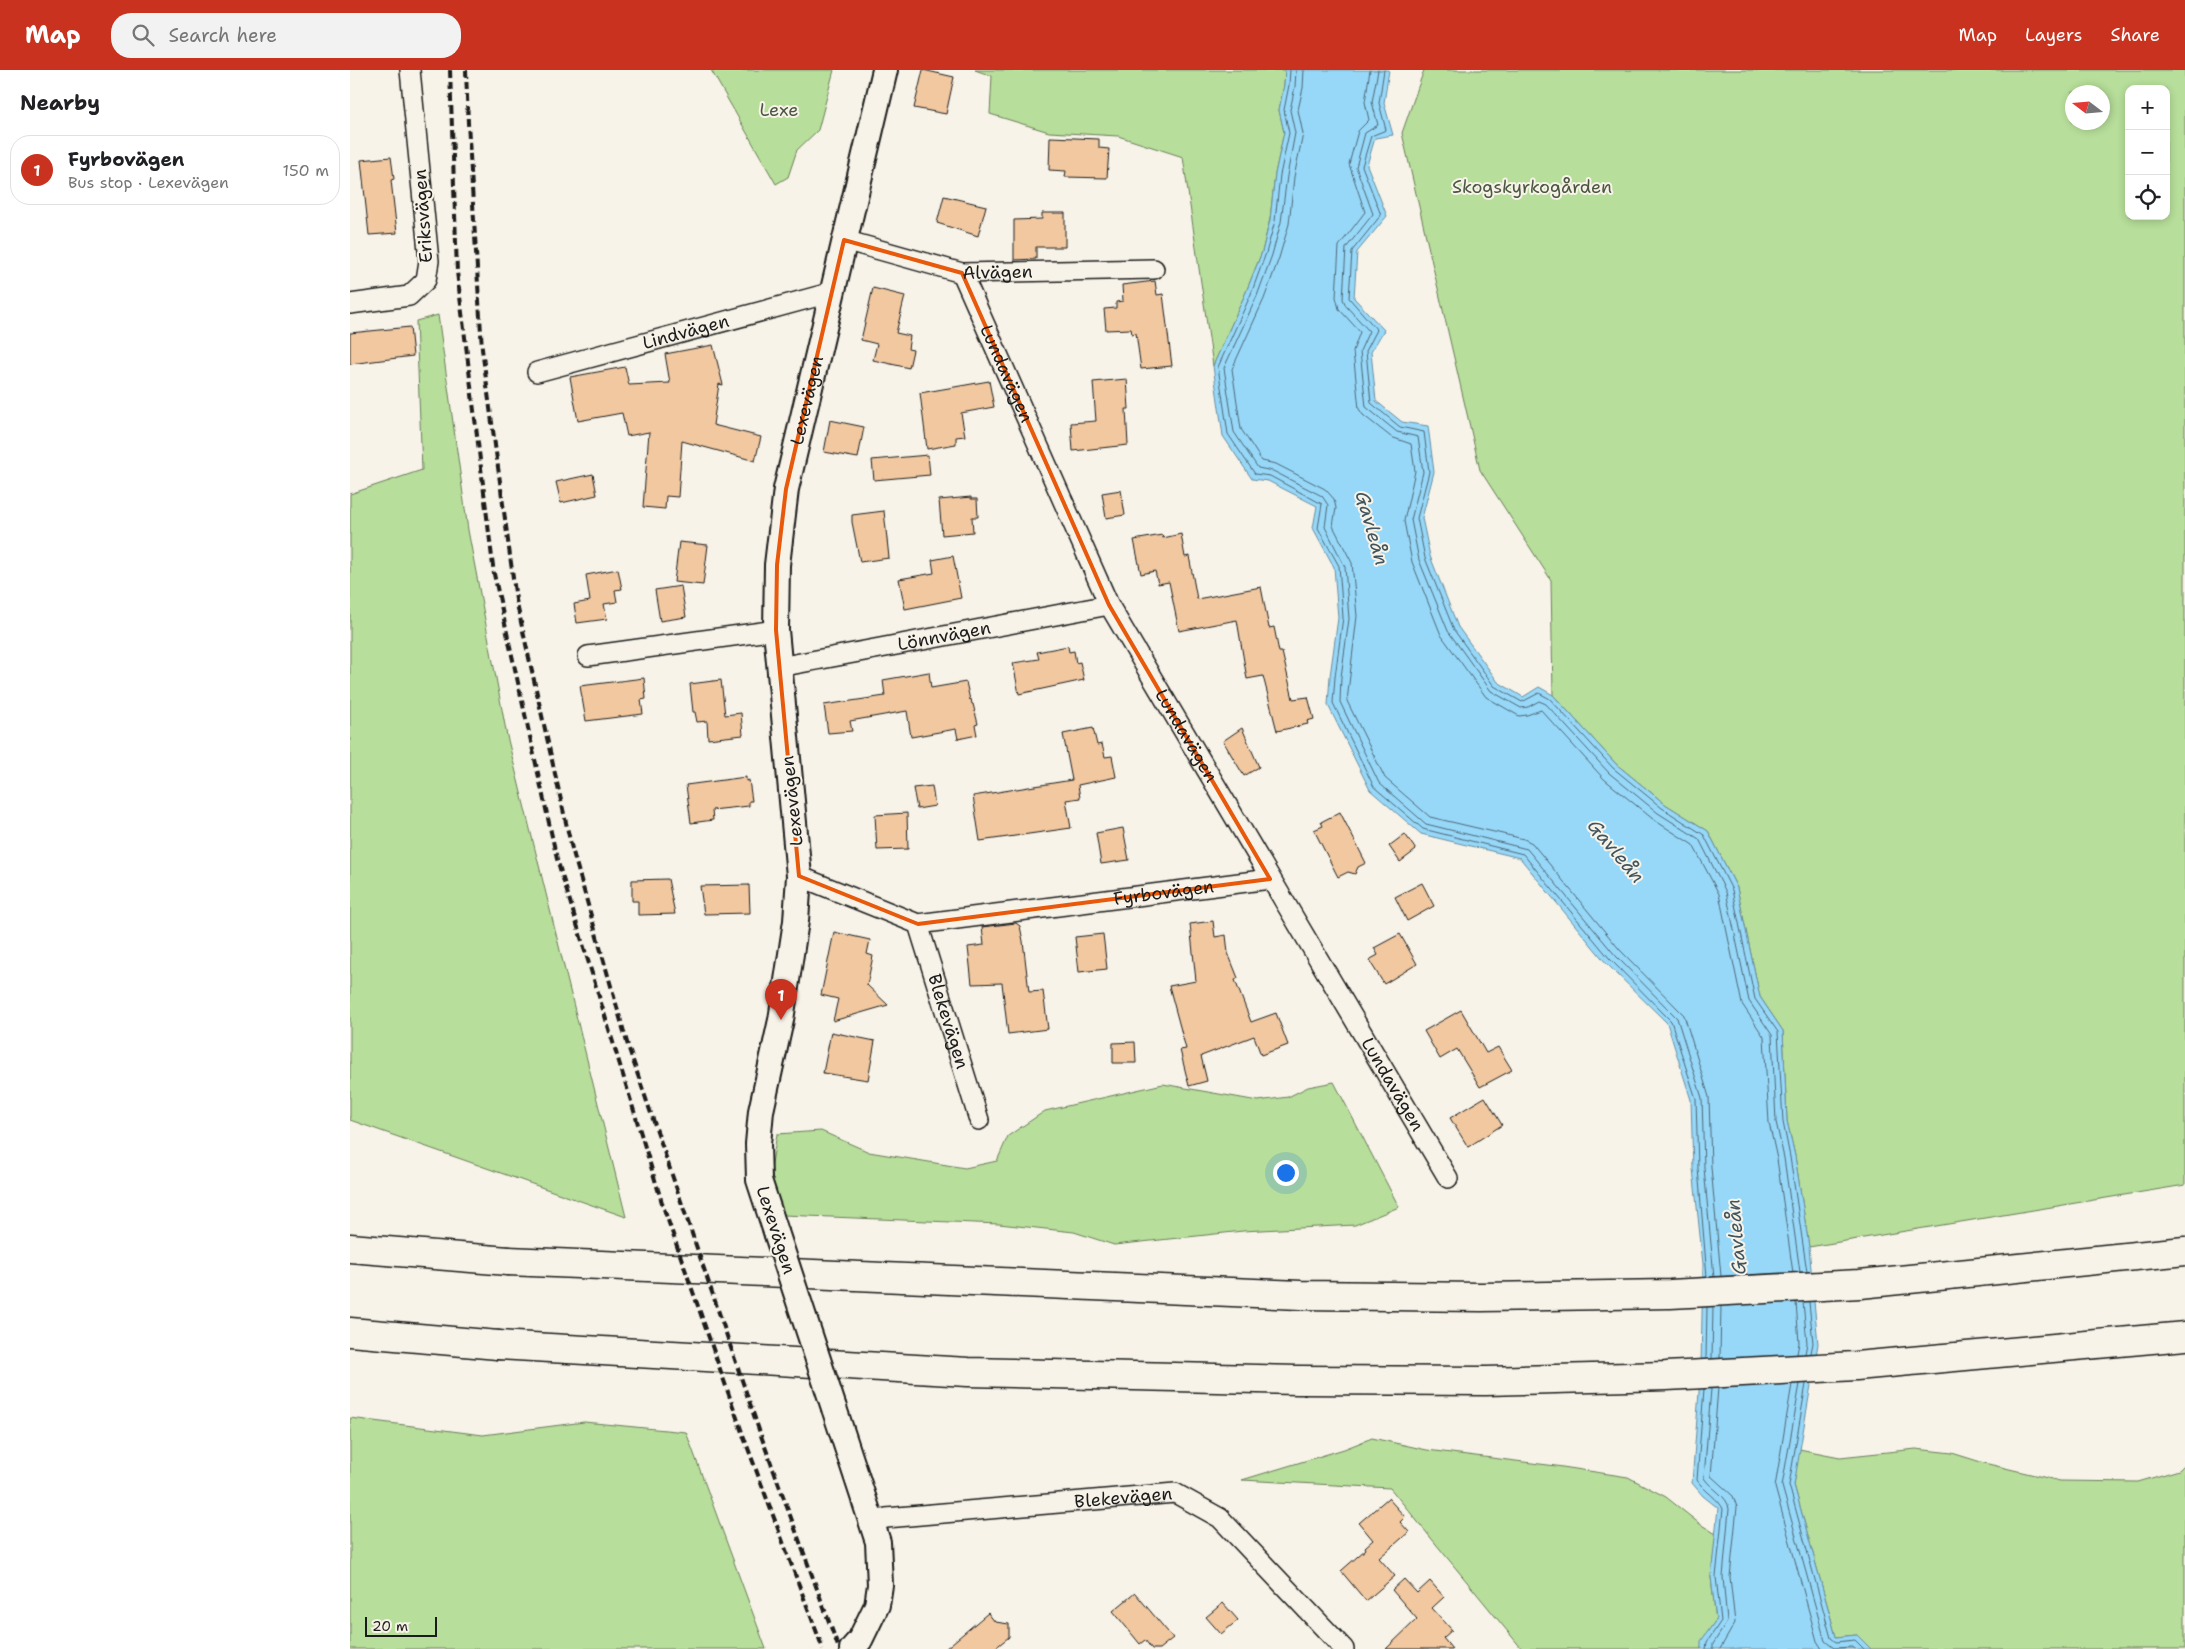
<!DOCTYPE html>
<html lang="en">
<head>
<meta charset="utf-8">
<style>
  body { margin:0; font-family:"Shantell Sans",sans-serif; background:#f2f2f2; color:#202124 }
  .controls { position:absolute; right:15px; top:15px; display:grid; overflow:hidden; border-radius:10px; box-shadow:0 2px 8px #0003 }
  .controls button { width:45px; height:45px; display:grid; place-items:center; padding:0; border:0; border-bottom:1px solid #e0e0e0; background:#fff; color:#202124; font:25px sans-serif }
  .compass { position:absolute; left:1715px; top:15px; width:45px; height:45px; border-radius:50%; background:#fff; box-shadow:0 2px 8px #0003; rotate:286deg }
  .scale { position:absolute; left:15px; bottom:12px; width:72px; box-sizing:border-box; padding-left:5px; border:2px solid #1c1c1c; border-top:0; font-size:14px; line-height:18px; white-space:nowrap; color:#1c1c1c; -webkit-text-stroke:4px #f7f3e8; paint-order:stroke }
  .you { position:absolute; left:935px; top:1102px; width:18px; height:18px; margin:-12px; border:4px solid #fff; border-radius:50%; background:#1a73e8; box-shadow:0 0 0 8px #1a73e833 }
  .badge { display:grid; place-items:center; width:32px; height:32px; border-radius:50%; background:#c8321e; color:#fff; font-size:16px; font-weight:700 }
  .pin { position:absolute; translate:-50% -41px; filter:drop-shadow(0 1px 2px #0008) }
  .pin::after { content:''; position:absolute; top:26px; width:18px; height:15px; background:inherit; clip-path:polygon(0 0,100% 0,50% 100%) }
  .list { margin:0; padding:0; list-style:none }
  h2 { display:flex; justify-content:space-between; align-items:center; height:65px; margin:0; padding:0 20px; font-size:21px }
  h2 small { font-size:16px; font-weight:400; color:#757577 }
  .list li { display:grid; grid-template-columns:32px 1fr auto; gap:15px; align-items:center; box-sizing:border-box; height:70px; margin:0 10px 10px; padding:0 10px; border:1px solid #e0e0e0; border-radius:20px }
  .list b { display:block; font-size:19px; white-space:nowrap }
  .list p { margin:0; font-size:16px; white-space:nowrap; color:#757577 }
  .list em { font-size:16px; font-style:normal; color:#757577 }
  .icon { flex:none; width:28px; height:28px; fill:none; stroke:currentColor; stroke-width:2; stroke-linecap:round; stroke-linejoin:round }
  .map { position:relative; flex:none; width:1835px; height:1579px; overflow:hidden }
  header { display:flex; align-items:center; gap:30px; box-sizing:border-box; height:70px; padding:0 25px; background:#c8321e; color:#fff }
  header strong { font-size:24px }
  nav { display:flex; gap:28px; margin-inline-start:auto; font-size:18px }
  .search { width:350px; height:45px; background:#f2f2f2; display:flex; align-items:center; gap:12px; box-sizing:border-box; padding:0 18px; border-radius:20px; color:#757577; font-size:19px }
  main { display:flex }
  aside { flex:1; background:#fff }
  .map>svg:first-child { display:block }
</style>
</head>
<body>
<header>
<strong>Map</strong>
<div class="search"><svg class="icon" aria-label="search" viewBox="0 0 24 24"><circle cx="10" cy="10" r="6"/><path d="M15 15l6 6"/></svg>Search here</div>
<nav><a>Map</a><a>Layers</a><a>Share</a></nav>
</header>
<main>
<aside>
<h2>Nearby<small></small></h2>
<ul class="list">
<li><span class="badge">1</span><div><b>Fyrbovägen</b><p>Bus stop · Lexevägen</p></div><em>150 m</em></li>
</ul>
</aside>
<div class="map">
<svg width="1835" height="1579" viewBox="0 0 1835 1579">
  <rect width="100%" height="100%" fill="#f7f3e8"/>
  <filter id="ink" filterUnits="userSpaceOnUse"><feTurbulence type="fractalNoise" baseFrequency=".02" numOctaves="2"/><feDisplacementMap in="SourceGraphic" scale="10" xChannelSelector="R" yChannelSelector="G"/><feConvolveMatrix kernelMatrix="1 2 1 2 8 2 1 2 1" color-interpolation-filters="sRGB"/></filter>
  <g filter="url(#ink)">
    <path fill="#b7de9a" stroke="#6a7d5b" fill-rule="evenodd" d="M361,0H484L468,60L447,80L438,107L426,114Z
      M625,0H935L934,15L929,40L934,62L925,104L920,149L912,182L896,222L863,296L833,87L768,66L699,62L640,44L642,6Z
      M1074,0H1835V1115L1459,1177L1445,1086L1437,1051L1433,961L1410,927L1387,818L1358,761L1315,734L1266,694L1203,625L1201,510L1130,400L1052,63ZM1779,19H1816V146H1779ZM1722,22H1752V52H1722Z
      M88,245L118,460L157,666L276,1147L0,1050V424L72,400L66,251Z
      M984,1012L1049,1137L1005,1155L893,1161L764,1175L724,1162L649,1154L433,1145L421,1132V1099L427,1064L471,1061L519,1082L615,1098L647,1091L658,1066L695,1041L813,1014L908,1031L938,1027L958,1017Z
      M0,1348L133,1365L234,1352L336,1362L416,1579H0Z
      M1022,1368L1077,1380L1206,1396L1278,1407L1316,1427L1350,1454L1366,1464L1361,1507L1366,1550L1352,1571L1351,1579H1172L1040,1418L892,1410L994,1379Z
      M1449,1379L1490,1387L1566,1379L1602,1383L1634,1393L1710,1411L1788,1412L1829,1400L1835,1394V1579H1521L1507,1565L1486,1567L1444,1415Z"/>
    <path fill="#97d8f9" stroke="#668da1" d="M935,0H1039L1034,33L1043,65L1025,68L1017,95L1037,146L1007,182L1004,228L1034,260L1021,282L1026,331L1052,352L1078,356L1084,402L1072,448L1080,486L1108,557L1148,612L1173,627L1189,617L1203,625L1266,694L1315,734L1358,761L1387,818L1410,927L1433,961L1437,1051L1445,1086L1459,1177L1468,1274L1444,1415L1486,1567L1507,1565L1521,1579H1351V1571L1366,1550L1361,1507L1368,1438L1353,1426L1342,1413L1351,1296L1353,1194L1343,1099L1341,1030L1317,953L1256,893L1170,788L1071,764L1020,720L978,635L980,606L988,548L984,497L963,458L967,436L918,411L902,409L873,366L863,296L896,222L912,182L920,150L925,104L934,62L929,40L934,15Z"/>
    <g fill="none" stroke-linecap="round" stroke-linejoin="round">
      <path stroke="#4d6774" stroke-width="1" d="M940,0L939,15L934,40L939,63L930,105L925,151L916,183L901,224L868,297L878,364L905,404L920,406L972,434L968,458L989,496L993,547L985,607L983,633L1024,717L1073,759L1173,784L1260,889L1321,951L1346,1029L1348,1098L1357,1207
        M946,0L945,17L940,40L945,63L937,106L931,152L922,185L907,226L874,298L884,362L908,398L923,401L972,426L978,435L975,457L995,497L999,549L991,607L990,632L1029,713L1076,754L1177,779L1265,885L1327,948L1352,1028L1354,1098L1364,1207
        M954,0L953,18L948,40L953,64L944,107L939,154L929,188L914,229L882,299L891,359L912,391L926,394L975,419L984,429L986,438L983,456L1002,493L1007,546L997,631L1035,708L1080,747L1174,769L1182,773L1270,880L1334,945L1359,1027L1361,1097L1371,1206
        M1020,0L1015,32L1019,50L1008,61L999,94L1015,142L989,176L986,227L989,239L1010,262L1003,281L1009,339L1013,345L1041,367L1061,374L1065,401L1054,451L1062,492L1091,565L1136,627L1169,646L1177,645L1191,640L1254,709L1304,750L1343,775L1369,824L1392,934L1414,967L1419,1053L1427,1089L1443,1203
        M1028,0L1022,32L1028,55L1015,63L1006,97L1023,144L996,178L993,229L996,236L1019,261L1010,281L1016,337L1047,362L1068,367L1073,402L1061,450L1069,490L1098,561L1141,621L1171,638L1178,637L1189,631L1196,634L1259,703L1308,743L1349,769L1376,822L1399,931L1422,965L1426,1052L1434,1088L1450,1202
        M1034,0L1029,33L1036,60L1021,66L1012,96L1031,145L1002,181L999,228L1027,260L1016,281L1021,333L1050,357L1074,362L1079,402L1067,448L1075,488L1104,560L1144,616L1172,632L1189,623L1200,629L1263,698L1312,738L1354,765L1382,820L1405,929L1428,962L1433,1052L1440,1087L1457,1202
        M1446,1232L1449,1273L1447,1284
        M1453,1232L1457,1273L1455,1284
        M1459,1232L1463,1273L1461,1283
        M1370,1288L1371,1236
        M1356,1289L1357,1237
        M1362,1289L1363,1237
        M1442,1314L1425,1417L1467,1571L1472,1579
        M1450,1314L1432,1416L1475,1571L1484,1578L1502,1577L1505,1579
        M1456,1314L1439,1415L1481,1568L1486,1572L1505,1570L1514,1579
        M1368,1318L1361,1406L1383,1426L1387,1437L1380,1507L1385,1553L1370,1579
        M1354,1319L1347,1410C1353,1420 1370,1430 1373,1439L1366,1507L1371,1551L1357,1572L1356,1579
        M1361,1319L1354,1408C1361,1419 1378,1426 1379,1439L1373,1507L1377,1552L1363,1574V1579"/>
    </g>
    <path fill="#f1c8a0" stroke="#1c1c1c" d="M573,0L604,7L596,44L564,38Z
      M700,67L749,69V78L759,79L757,108L715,107L716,101L699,100Z
      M41,87L44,109L41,110L47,163L19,165L11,90Z
      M594,126L636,136L628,166L587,153Z
      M692,143H715V177H686V189L664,190V150L692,149Z
      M805,211L807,225L813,224L822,296L791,299L786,263L782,264L781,259L756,260L754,239L766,238V232L773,231L772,215Z
      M523,218L555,226L546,263L560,266L558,279L563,280L559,298L523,290L527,274L511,270Z
      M60,257L63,286L0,294V263Z
      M363,275L373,315L369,314L363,355L411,367L405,391L332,371L328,427L316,426L315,439L293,437L299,362L277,366L272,343L228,351L220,307L275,297L279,315L320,313L315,284Z
      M777,309L779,339H776L778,375L723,381L721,353L746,351L743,312Z
      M639,311L644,337L611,343L615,366L606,367V374L577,379L570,323Z
      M480,350L514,357L508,388L474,382Z
      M578,385L580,405L524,410L522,390Z
      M243,404L247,425L211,433L206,412Z
      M771,420L775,445L756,448L752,423Z
      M621,427V429H627L628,447H622L623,462L592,465L589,430Z
      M534,441L539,488L510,492L502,452V445Z
      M831,464L835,487L839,486L847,529L911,517L919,558L924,557L929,582H932L943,629L958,627L964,649L957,651L958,654L927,661L913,606L897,609L887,550L829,561L819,512L808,514L805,501L791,504L784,470L812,465L813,468Z
      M329,472L358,475L353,515L324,512Z
      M603,486L611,528L555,539L549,509L584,503L582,490Z
      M268,499L272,519L265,520L267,532L254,534L257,549L227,553L224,534L240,531L236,505Z
      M331,516L336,547L310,551L305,520Z
      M718,576L719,582L724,581L726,593L730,592L734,610L669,624L663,593L689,589L687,582Z
      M579,602L581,618L616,612L620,630L621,629L622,634H623L628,654L625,655L627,665L608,669L606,659L561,667L557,641L500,651L502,661L478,663L474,635L535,626L533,610Z
      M294,608L296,629L291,630L293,644L236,651L230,616Z
      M371,610L375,645L391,643L393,665L358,669L357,651L347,652L345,642H343L340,614Z
      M743,658L747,675L752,674L755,687L762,686L766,707L728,715L730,728L716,730L721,758L630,771L623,726L722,710L713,664Z
      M892,658L909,697L894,706L873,671Z
      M396,707V711L399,710L402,731H399V736L362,740L363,750L341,753L336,715Z
      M582,716L585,736L567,739L563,718Z
      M990,742L1016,793L1008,797L1005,804L998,802L988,807L964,760L973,756L971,752Z
      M557,743L558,779L527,780L525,745Z
      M773,758L779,790L751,794L746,763Z
      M1055,764L1066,780L1050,792L1039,776Z
      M318,809L325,844L288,845V831H282V810Z
      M1072,813L1084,836L1057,851L1045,827Z
      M399,815L400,843L354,844L350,816Z
      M863,851L865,867L876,865L878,883L888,908L885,910L901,952L926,943L938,975L911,985L904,966L851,986L857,1011L839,1016L830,980L836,979L819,916L846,911L840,854Z
      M666,853L670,856L673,871L679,922L693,921L698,959L658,964L652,913L622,914L618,877L634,875L632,857Z
      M484,862L520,870L517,884L523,886L517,915L538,935L483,951L488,929L471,925Z
      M753,864L757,899L729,902L725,867Z
      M1050,864L1067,894L1034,914L1019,890L1028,885L1024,878Z
      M1111,940L1136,983L1148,977L1162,1000L1130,1017L1107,979L1090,989L1074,961Z
      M481,962L525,971L518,1010L473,1003Z
      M785,972L786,993H763V973Z
      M1135,1027L1152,1055L1118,1077L1100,1048Z
      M1038,1428L1055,1447L1050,1452L1059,1462L1029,1488L1045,1506L1016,1531L991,1501L1016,1479L1015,1477L1023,1470L1009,1453Z
      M1054,1509L1067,1523L1080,1511L1094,1527L1082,1538L1102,1560L1093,1568L1102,1579H1036L1067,1549L1042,1520Z
      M785,1523L823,1568L809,1579H802L795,1570L790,1574L763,1541Z
      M873,1533L888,1550L871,1564L856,1547Z
      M638,1543L645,1552L659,1554V1567L644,1579H595Z"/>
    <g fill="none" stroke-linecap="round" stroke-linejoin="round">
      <defs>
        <g id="minor">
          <path id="s1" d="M494,170L612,203L804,199"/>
          <path id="s2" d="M612,203L759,535L1098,1108"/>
          <path d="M0,234L59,226L76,210L79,191L60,0"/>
          <path id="s3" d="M187,302L483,222"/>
          <path d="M238,586L426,560"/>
          <path id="s4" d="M429,597L759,535"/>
          <path id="s5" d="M449,806L568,854L920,809"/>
          <path id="s6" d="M568,854L629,1050"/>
          <path id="s7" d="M521,1453L536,1448L825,1423L870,1448L994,1579"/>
        </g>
        <g id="tertiary">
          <path id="s8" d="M426,1162L409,1110L408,1074L411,1041L431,950L446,851L449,806L426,560L427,495L436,419L535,0"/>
          <path d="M484,1338L528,1472L530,1515L527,1535L510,1570L502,1579"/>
        </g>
        <path id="trunk" d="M0,1178L158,1191
          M0,1262L148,1275"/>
        <path id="motorway" d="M158,1191L951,1225L1131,1227L1320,1224L1510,1214L1835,1181
          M148,1275L618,1302L948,1310L1136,1311L1316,1306L1506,1296L1835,1266"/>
      </defs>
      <use href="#minor" stroke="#1c1c1c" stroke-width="22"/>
      <use href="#tertiary" stroke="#1c1c1c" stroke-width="28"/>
      <use href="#trunk" stroke="#1c1c1c" stroke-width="31"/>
      <use href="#motorway" stroke="#1c1c1c" stroke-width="31"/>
      <use href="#minor" stroke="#f7f3e8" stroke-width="19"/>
      <use href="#tertiary" stroke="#f7f3e8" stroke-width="24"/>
      <use href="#trunk" stroke="#f7f3e8" stroke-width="28"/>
      <use href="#motorway" stroke="#f7f3e8" stroke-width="28"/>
      <path stroke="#1c1c1c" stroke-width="4" stroke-dasharray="8 4" stroke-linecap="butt" d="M100,0L107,202L144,504L207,789L313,1136L393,1365L473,1579
        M116,0L118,53L132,279L166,530L221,775L278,976L410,1363L489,1579"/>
      <defs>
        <path id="tertiary-bridge" d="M426,1162L484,1338"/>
      </defs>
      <use href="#tertiary-bridge" stroke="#1c1c1c" stroke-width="28" stroke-linecap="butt"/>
      <use href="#tertiary-bridge" stroke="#f7f3e8" stroke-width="24"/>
    </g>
  </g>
  <path fill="none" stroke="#e8590c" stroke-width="4" stroke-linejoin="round" d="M494,170L612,203L759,535L920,809L568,854L449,806L426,560L427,495L436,419Z"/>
  <g text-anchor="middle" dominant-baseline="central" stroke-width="4" stroke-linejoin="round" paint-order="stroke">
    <g font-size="18" fill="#4a5642" stroke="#f7f3e8">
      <text x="429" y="40">Lexe</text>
      <text x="1182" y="117">Skogskyrkogården</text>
    </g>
    <g font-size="18" fill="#1c1c1c" stroke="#f7f3e8">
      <text transform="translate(73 146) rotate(-94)">Eriksvägen</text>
      <text stroke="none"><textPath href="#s1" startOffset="158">Alvägen</textPath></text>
      <text stroke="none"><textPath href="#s3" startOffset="154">Lindvägen</textPath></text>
      <text stroke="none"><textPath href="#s2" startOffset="110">Lundavägen</textPath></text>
      <text stroke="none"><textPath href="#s8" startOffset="842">Lexevägen</textPath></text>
      <text stroke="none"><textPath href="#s4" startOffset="168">Lönnvägen</textPath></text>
      <text stroke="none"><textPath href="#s2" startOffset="515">Lundavägen</textPath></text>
      <text transform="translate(442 731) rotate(-96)">Lexevägen</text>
      <text stroke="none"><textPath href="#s5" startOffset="376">Fyrbovägen</textPath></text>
      <text stroke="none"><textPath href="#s6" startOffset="102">Blekevägen</textPath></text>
      <text stroke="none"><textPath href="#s2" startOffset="920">Lundavägen</textPath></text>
      <text transform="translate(426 1160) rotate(72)">Lexevägen</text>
      <text stroke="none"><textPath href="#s7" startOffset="254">Blekevägen</textPath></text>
    </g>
    <g font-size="19" font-style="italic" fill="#41545e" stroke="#f7f3e8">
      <text transform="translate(1022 458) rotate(74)">Gavleån</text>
      <text transform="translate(1266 781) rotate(50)">Gavleån</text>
      <text transform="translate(1386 1167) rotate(-95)">Gavleån</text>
    </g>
  </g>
</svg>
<div class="controls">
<button>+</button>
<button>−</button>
<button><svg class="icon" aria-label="locate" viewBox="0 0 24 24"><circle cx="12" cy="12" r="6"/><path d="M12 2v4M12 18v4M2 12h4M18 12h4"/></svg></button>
</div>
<svg class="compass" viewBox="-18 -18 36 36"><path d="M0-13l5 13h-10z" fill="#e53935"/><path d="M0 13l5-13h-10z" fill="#757577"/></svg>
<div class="scale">20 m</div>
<div class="you"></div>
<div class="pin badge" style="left:431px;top:950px">1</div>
</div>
</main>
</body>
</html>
